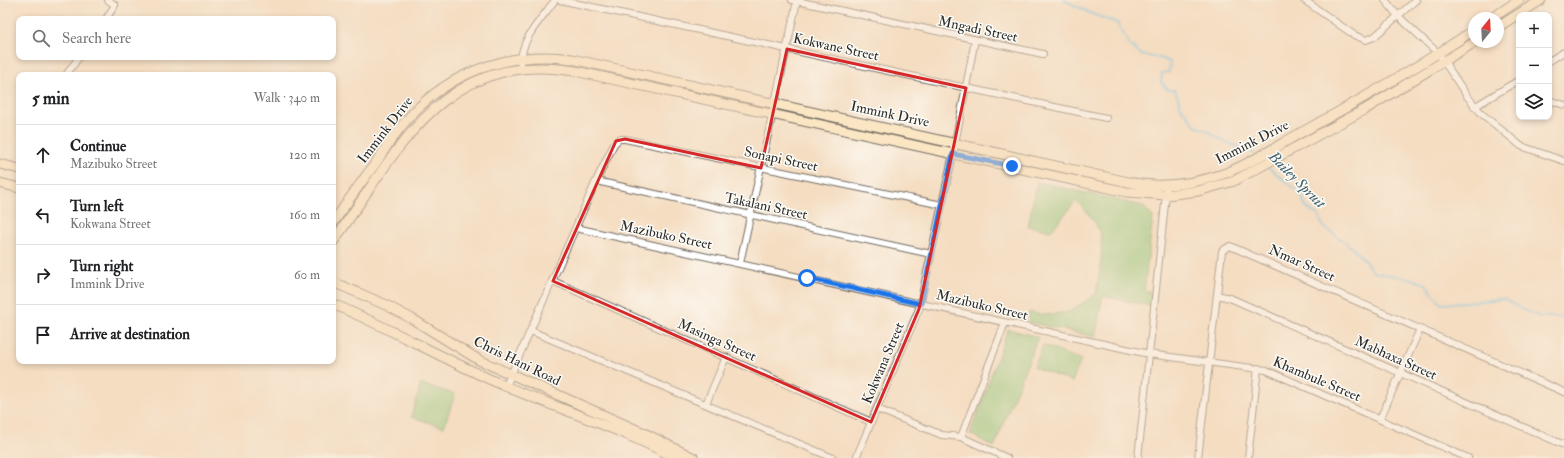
<!DOCTYPE html>
<html lang="en">
<head>
<meta charset="utf-8">
<style>
  body { margin:0; font-family:"IM FELL Double Pica",serif; background:#f6f6f6; color:#202124 }
  .controls { position:absolute; right:12px; top:12px; display:grid; overflow:hidden; border-radius:8px; box-shadow:0 2px 6px #0003 }
  .controls button { width:36px; height:36px; display:grid; place-items:center; padding:0; border:0; border-bottom:1px solid #e0e0e0; background:#fff; color:#202124; font:20px sans-serif }
  .compass { position:absolute; left:1468px; top:12px; width:36px; height:36px; border-radius:50%; background:#fff; box-shadow:0 2px 6px #0003; rotate:18deg }
  .stop { position:absolute; width:12px; height:12px; margin:-9px; border:3px solid #1a73e8; border-radius:50%; background:#fff }
  .stop.end { background:#1a73e8; border-color:#fff; box-shadow:0 1px 4px #0008 }
  .list { margin:0; padding:0; list-style:none }
  h2 { display:flex; justify-content:space-between; align-items:center; height:52px; margin:0; padding:0 16px; font-size:17px }
  h2 small { font-size:13px; font-weight:400; color:#757577 }
  .list li { display:grid; grid-template-columns:26px 1fr auto; gap:12px; align-items:center; box-sizing:border-box; height:60px; padding:0 16px; border-top:1px solid #e0e0e0 }
  .list b { display:block; font-size:15px; white-space:nowrap }
  .list p { margin:0; font-size:13px; white-space:nowrap; color:#757577 }
  .list em { font-size:13px; font-style:normal; color:#757577 }
  .icon { flex:none; width:22px; height:22px; fill:none; stroke:currentColor; stroke-width:2; stroke-linecap:round; stroke-linejoin:round }
  .map { position:relative; flex:none; width:1564px; height:458px; overflow:hidden }
  .search { position:absolute; background:#fff; box-shadow:0 2px 6px #0003; left:16px; top:16px; width:320px; height:44px; display:flex; align-items:center; gap:10px; box-sizing:border-box; padding:0 14px; border-radius:8px; color:#757577; font-size:15px }
  .panel { position:absolute; background:#fff; box-shadow:0 2px 6px #0003; left:16px; top:72px; width:320px; height:292px; border-radius:8px }
  .map>svg:first-child { display:block }
</style>
</head>
<body>
<div class="map">
<svg width="1564" height="458" viewBox="0 0 1564 458">
  <rect width="100%" height="100%" fill="#fdfcf7"/>
  <filter id="ink" filterUnits="userSpaceOnUse"><feTurbulence type="fractalNoise" baseFrequency=".025" numOctaves="2"/><feDisplacementMap in="SourceGraphic" scale="8" xChannelSelector="R" yChannelSelector="G"/><feConvolveMatrix kernelMatrix="1 2 1 2 8 2 1 2 1" color-interpolation-filters="sRGB"/></filter>
  <filter id="wash" filterUnits="userSpaceOnUse"><feTurbulence type="fractalNoise" baseFrequency=".012" numOctaves="4" result="noise"/><feDisplacementMap in="SourceGraphic" scale="16" xChannelSelector="R" yChannelSelector="G"/><feGaussianBlur stdDeviation="0.9" result="paint"/><feColorMatrix in="noise" values="0 0 0 0 0 0 0 0 0 0 0 0 0 0 0 0 0 1.4 0 .05"/><feComposite in="paint" operator="in"/></filter>
  <g filter="url(#wash)">
    <rect width="100%" height="100%" fill="#f4ddc1"/>
    <path fill="#8dca7f" stroke="#5c7a55" d="M1037,182L1143,206L1153,217L1144,290L1152,292L1151,306L1103,296L1095,337L1028,322L1029,312L1043,315L1069,312L1096,294C1099,278 1104,249 1100,233C1097,223 1084,208 1076,201L1051,231L1028,226Z
      M1008,329L1038,337L994,447L970,434Z
      M1043,345L1081,360L1072,382L1034,367Z
      M421,384L455,394L444,427L411,417Z"/>
    <g fill="none" stroke-linecap="round" stroke-linejoin="round">
      <path stroke="#6ac2e7" stroke-width="2" d="M1064,0L1092,14L1117,23L1130,45L1142,55L1160,58L1170,62L1169,72L1162,73L1161,82L1168,90H1175L1182,109L1197,127C1212,130 1215,139 1228,143C1240,148 1246,146 1257,156
        M1267,166L1300,193L1306,207L1319,216L1323,227C1344,240 1360,252 1373,272L1411,279L1426,284L1441,304L1504,299L1521,309L1541,317H1564"/>
    </g>
  </g>
  <g filter="url(#ink)">
    <g fill="none" stroke-linecap="round" stroke-linejoin="round">
      <defs>
        <path id="minor" d="M560,0L1106,118
          M792,0L1043,54
          M1304,0L1354,35L1366,40L1374,37L1416,0
          M1385,0L1398,16L1439,54L1467,96L1482,114L1521,146L1564,161
          M106,19L115,5L108,0
          M1549,61L1564,52
          M521,69C518,41 540,21 555,0
          M66,75L79,57
          M1549,100L1564,105
          M1474,107L1519,80
          M596,181L931,254
          M576,228L1149,354L1266,370L1468,458
          M740,263L797,1
          M553,281L871,422
          M1217,295L1230,298L1564,445
          M531,331L833,458
          M506,386L596,181L614,144L619,139H625L942,205
          M706,404L726,357
          M877,409L942,435L961,437L1007,458
          M1380,419L1420,329
          M961,437L1005,323
          M856,458L919,309L952,159L975,40
          M1138,458L1167,185
          M1198,458L1222,251L1230,246L1564,392
          M1248,458L1258,368"/>
        <path id="secondary" d="M1492,18L1519,0
          M1498,27L1541,0
          M0,164L19,169
          M0,183L19,188
          M333,223C347,202 362,181 377,161C389,142 402,123 418,108C459,68 516,51 572,59L1133,183C1164,188 1194,184 1223,174C1251,164 1278,145 1304,131C1362,99 1419,67 1474,30
          M333,242C398,151 442,49 575,71L1127,192L1167,195L1198,191L1234,181L1364,110L1475,42
          M333,282L386,305L414,320L479,360L644,433L694,458
          M333,304C392,329 447,361 505,386C562,410 621,429 676,458"/>
      </defs>
      <use href="#minor" stroke="#716960" stroke-width="8"/>
      <use href="#secondary" stroke="#716960" stroke-width="11"/>
      <use href="#minor" stroke="#fff" stroke-width="6"/>
      <use href="#secondary" stroke="#fbe6c4" stroke-width="9"/>
    </g>
  </g>
  <g fill="none" stroke-linecap="round" stroke-linejoin="round" filter="url(#ink)">
    <path stroke="#1a73e8" stroke-width="5" d="M807,278L921,304L953,154L1012,166"/>
  </g>
  <path d="M0 0H1564V458H0ZM787,49L966,88L919,309L871,422L553,281L616,141L625,139L761,168Z" fill="#f4ddc1" fill-opacity=".55" fill-rule="evenodd"/>
  <path fill="none" stroke="#d62828" stroke-width="3" stroke-linejoin="round" d="M787,49L966,88L919,309L871,422L553,281L616,141L625,139L761,168Z"/>
  <g text-anchor="middle" dominant-baseline="central" stroke-width="3" stroke-linejoin="round" paint-order="stroke">
    <g font-size="14" fill="#2b2b2b" stroke="#fdfcf7">
      <text transform="translate(978 29) rotate(12)">Mngadi Street</text>
      <text transform="translate(836 47) rotate(12)">Kokwane Street</text>
      <text transform="translate(890 114) rotate(12)">Immink Drive</text>
      <text transform="translate(385 130) rotate(-52)">Immink Drive</text>
      <text transform="translate(1252 142) rotate(-27)">Immink Drive</text>
      <text transform="translate(781 159) rotate(12)">Sonapi Street</text>
      <text transform="translate(766 206) rotate(12)">Takalani Street</text>
      <text transform="translate(666 235) rotate(12)">Mazibuko Street</text>
      <text transform="translate(1302 263) rotate(24)">Nmar Street</text>
      <text transform="translate(982 305) rotate(13)">Mazibuko Street</text>
      <text transform="translate(717 340) rotate(24)">Masinga Street</text>
      <text transform="translate(1396 358) rotate(24)">Mabhaxa Street</text>
      <text transform="translate(517 361) rotate(26)">Chris Hani Road</text>
      <text transform="translate(883 363) rotate(-67)">Kokwana Street</text>
      <text transform="translate(1317 379) rotate(23)">Khambule Street</text>
    </g>
    <g font-size="15" font-style="italic" fill="#41606d" stroke="#fdfcf7">
      <text transform="translate(1297 180) rotate(45)">Bailey Spruit</text>
    </g>
  </g>
</svg>
<div class="controls">
<button>+</button>
<button>−</button>
<button><svg class="icon" aria-label="layers" viewBox="0 0 24 24"><path d="M12 4l9 5-9 5-9-5zM3 14l9 5 9-5"/></svg></button>
</div>
<svg class="compass" viewBox="-18 -18 36 36"><path d="M0-13l5 13h-10z" fill="#e53935"/><path d="M0 13l5-13h-10z" fill="#757577"/></svg>
<div class="stop" style="left:807px;top:278px"></div>
<div class="stop end" style="left:1012px;top:166px"></div>
<div class="search"><svg class="icon" aria-label="search" viewBox="0 0 24 24"><circle cx="10" cy="10" r="6"/><path d="M15 15l6 6"/></svg>Search here</div>
<section class="panel">
<h2>5 min<small>Walk · 340 m</small></h2>
<ul class="list">
<li><svg class="icon" aria-label="ahead" viewBox="0 0 24 24"><path d="M12 20V5M6 11l6-6 6 6"/></svg><div><b>Continue</b><p>Mazibuko Street</p></div><em>120 m</em></li>
<li><svg class="icon" aria-label="left" viewBox="0 0 24 24"><path d="M17 20v-9H6M10 6l-5 5 5 5"/></svg><div><b>Turn left</b><p>Kokwana Street</p></div><em>160 m</em></li>
<li><svg class="icon" aria-label="right" viewBox="0 0 24 24"><path d="M7 20v-9h11M14 6l5 5-5 5"/></svg><div><b>Turn right</b><p>Immink Drive</p></div><em>60 m</em></li>
<li><svg class="icon" aria-label="arrive" viewBox="0 0 24 24"><path d="M6 21V4h12l-3 4 3 4H6"/></svg><div><b>Arrive at destination</b></div></li>
</ul>
</section>
</div>
</body>
</html>
